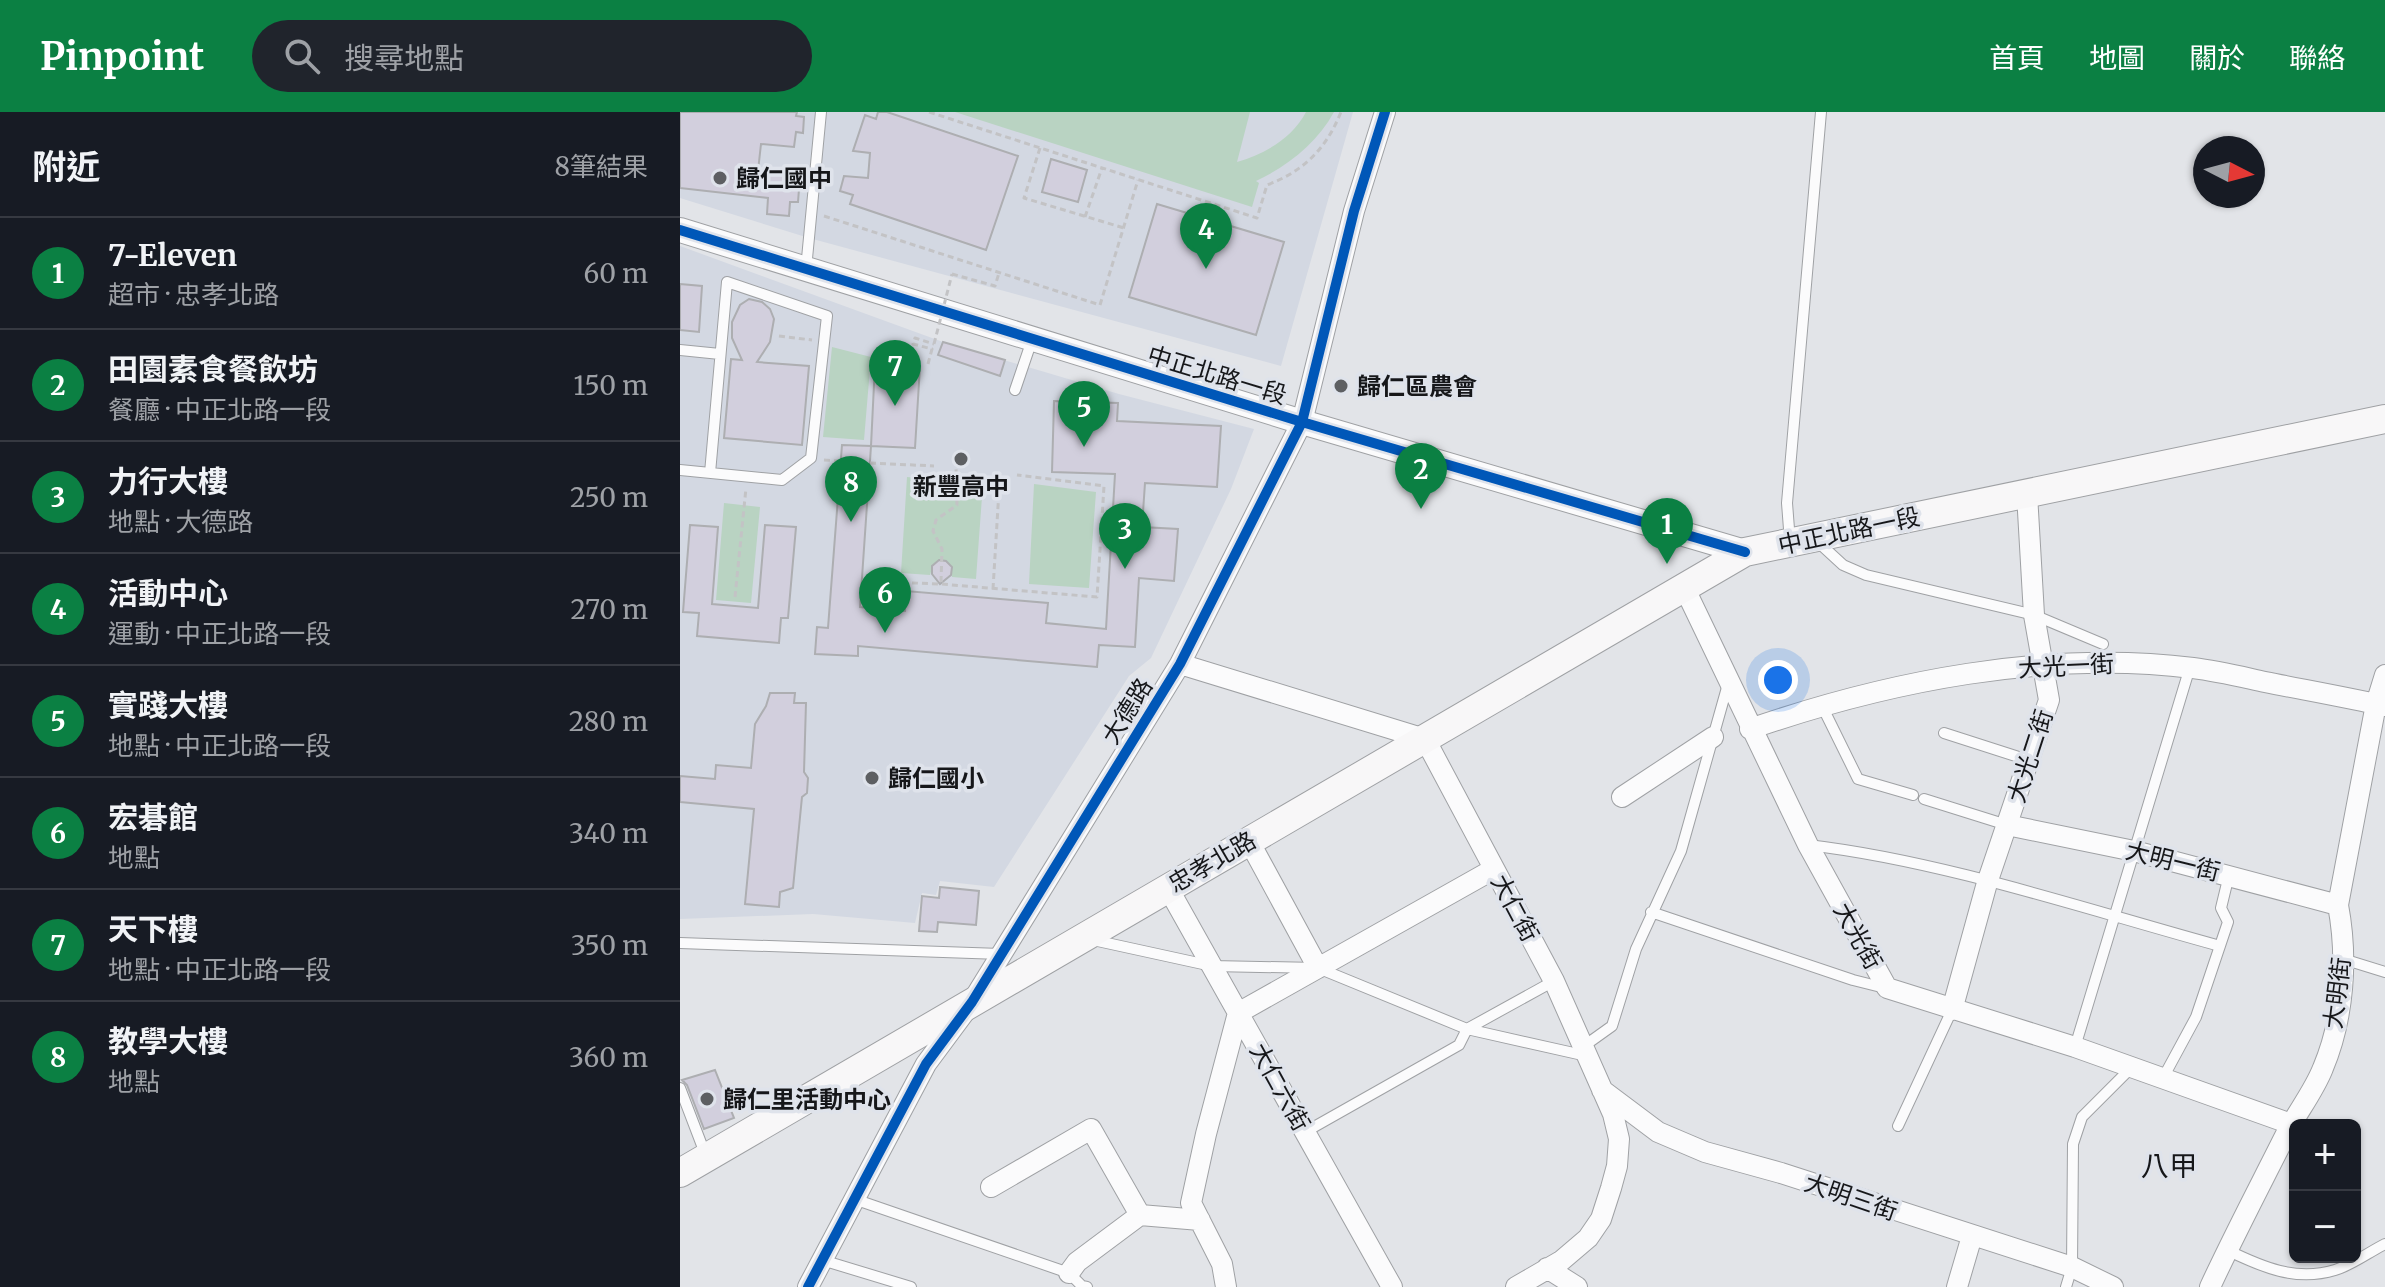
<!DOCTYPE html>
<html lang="zh-TW">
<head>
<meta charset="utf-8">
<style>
  body { margin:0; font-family:Merriweather,"Noto Sans TC",serif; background:#20242c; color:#f1f3f6 }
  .controls { position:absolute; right:24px; bottom:24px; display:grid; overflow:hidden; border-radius:12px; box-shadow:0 2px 6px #0004 }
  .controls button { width:72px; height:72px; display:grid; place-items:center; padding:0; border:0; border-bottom:2px solid #363941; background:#171b24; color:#f1f3f6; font:40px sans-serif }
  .compass { position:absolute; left:1513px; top:24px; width:72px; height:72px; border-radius:50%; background:#171b24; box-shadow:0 2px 6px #0004; rotate:96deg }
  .you { position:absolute; left:1098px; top:568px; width:28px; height:28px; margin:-20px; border:6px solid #fff; border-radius:50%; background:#1a73e8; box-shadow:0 0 0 12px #1a73e833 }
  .badge { display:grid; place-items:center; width:52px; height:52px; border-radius:50%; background:#0b8043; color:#fff; font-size:26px; font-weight:700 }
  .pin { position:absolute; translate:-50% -66px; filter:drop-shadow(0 2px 4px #0008) }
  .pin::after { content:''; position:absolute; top:42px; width:28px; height:24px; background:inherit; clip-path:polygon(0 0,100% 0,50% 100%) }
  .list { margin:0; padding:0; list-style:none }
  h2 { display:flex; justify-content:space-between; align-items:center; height:104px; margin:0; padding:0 32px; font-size:34px }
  h2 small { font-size:26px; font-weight:400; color:#9ea1a6 }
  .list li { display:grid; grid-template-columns:52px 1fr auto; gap:24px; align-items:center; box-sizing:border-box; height:112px; padding:0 32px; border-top:2px solid #363941 }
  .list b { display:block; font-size:30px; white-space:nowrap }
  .list p { margin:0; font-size:26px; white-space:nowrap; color:#9ea1a6 }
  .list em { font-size:26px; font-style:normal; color:#9ea1a6 }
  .icon { flex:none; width:44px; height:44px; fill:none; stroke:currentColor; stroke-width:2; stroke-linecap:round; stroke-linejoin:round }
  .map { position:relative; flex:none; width:1705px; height:1175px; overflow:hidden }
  header { display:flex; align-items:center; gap:48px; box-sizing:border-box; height:112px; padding:0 40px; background:#0b8043; color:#fff }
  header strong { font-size:38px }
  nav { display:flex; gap:44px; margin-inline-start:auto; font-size:28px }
  .search { width:560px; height:72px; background:#20242c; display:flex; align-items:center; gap:20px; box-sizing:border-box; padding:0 28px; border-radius:44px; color:#9ea1a6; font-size:30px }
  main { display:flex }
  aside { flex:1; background:#171b24 }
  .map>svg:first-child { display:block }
</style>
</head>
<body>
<header>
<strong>Pinpoint</strong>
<div class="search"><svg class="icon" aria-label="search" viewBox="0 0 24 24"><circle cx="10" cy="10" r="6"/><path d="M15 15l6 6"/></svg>搜尋地點</div>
<nav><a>首頁</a><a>地圖</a><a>關於</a><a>聯絡</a></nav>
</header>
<main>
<aside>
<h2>附近<small>8筆結果</small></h2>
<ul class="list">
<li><span class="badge">1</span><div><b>7-Eleven</b><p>超市 · 忠孝北路</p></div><em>60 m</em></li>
<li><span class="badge">2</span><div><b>田園素食餐飲坊</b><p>餐廳 · 中正北路一段</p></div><em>150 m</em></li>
<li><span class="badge">3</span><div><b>力行大樓</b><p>地點 · 大德路</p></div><em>250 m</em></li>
<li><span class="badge">4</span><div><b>活動中心</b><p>運動 · 中正北路一段</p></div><em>270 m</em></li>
<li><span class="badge">5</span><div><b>實踐大樓</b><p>地點 · 中正北路一段</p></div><em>280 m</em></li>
<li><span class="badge">6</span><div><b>宏碁館</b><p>地點</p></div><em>340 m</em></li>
<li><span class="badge">7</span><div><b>天下樓</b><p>地點 · 中正北路一段</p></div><em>350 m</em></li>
<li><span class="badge">8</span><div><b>教學大樓</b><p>地點</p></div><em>360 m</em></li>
</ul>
</aside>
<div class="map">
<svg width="1705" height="1175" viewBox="0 0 1705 1175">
  <rect width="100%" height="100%" fill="#e2e4e8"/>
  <path fill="#d3d8e2" d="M0,0H673L601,254L129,126L0,86Z
    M0,134L263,230L439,282L574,317L551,377L471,546L449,564L314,775L260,769L256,783L242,781L235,811L133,802L0,807Z"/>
  <path fill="#b9d3c2" d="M275,0H570L557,50C584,42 612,27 626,0H654C637,31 608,54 576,69L579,71L572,95Z
    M152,235L191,245L184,328L143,325Z
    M227,365L303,371L296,467L272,465L271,455L266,449L259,448L253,453L250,463L221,461Z
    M354,372L416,380L409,476L349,472Z
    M44,391L80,395L71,491L36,488Z"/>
  <path fill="#d2cfdd" stroke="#adaeb1" stroke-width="2" d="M0,0H117L116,4L124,5L123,21L116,20L114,35L81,32L78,59L112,61L111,76L119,77L118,90H110L109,104L87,102L88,86L0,76Z
    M198,0H207L338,44L306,138L170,92L173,83L160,79L164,64L188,66L190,41L173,39L185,3L196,7Z
    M371,47L407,58L398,90L362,80Z
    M477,92L604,130L576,223L449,185Z
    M0,172L22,174L19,220L0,218Z
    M69,187L82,190L90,197L94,207L90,230L77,250L129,254L122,333L44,326L51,247L62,248L52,226V210L60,193Z
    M263,230L325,248L320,264L258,243Z
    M195,252L240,254L235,336L191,334Z
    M374,289L438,291L437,309L541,314L537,375L465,371L462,415L498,417L494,469L459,466L455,535L419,533L417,555L178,534V544L135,542L137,515L148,516L162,333L191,334L180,495L225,499L226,479L368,491L366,511L426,517L435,362L372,360Z
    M10,413L38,415L32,492L78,496L85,413L116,415L108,506H101L99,531L17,524L19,501L3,500Z
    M259,448L266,449L272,455L271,463L260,472L252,462V454Z
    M90,581H115L114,591H126L124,660L128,666L127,681L122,685L113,776L100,780L99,795L65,792L74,697L0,690V664L35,667L36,653L71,656L75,612L86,594Z
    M260,775L299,779L296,813L258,810L257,820L239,819L242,784L259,786Z
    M35,958L54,1006L24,1017L7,973L2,968Z"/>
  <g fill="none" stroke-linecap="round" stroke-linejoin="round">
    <defs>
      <path id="service" d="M126,157L141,0
        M0,238L40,242
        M335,278L352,228
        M0,358L102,368L131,346L147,204L47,170L30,361
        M1110,430L1107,391L1141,0
        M1138,430L1163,453L1186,463L1354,503L1423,532
        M1142,594L1178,667L1233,683
        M1264,621L1348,648
        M1244,687L1327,713
        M1128,733C1264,749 1408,798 1540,834
        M971,800L1173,868L1205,876
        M413,828L532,854L638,856L787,917L907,944
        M0,831L321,842
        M1663,847L1705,860
        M904,934L932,914L956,837L1001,739L1048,572
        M1395,935L1510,555
        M1483,966L1516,905L1548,810L1541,796L1549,763
        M0,976L26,1044
        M1218,1014L1272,898
        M625,1020L779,933L787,917L874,869
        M174,1087L389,1161L402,1174L407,1175
        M1547,1138C1582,1155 1616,1170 1655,1158C1672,1153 1689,1140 1705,1132
        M142,1148L231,1175
        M1386,1175L1392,1155L1393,1032L1402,1005L1451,956"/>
      <path id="minor" d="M1004,475L1128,733L1207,876L1395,935L1611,1012
        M500,552L745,627L874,869L933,1002L939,1027L937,1054L931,1076L921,1107L908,1126L881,1149L836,1175
        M1070,617C1209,569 1366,538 1513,556C1538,559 1562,565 1585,570C1625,578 1665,585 1705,594
        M942,685L1033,625
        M1327,713L1454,739L1658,793
        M569,729L638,856
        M488,776L712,1175
        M1272,898L1307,771L1369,588L1354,503L1347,382
        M922,978L978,1020L1025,1040L1101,1061L1392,1155L1433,1175
        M311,1075L411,1017L460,1103
        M867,1156L897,1175
        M389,1161L397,1150L460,1103L520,1108
        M128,1175L246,952L292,890L500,552L622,310L674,99L705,0
        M546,1175L542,1152L511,1091L526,1022L558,901L814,757
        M1277,1175L1292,1124
        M1530,1175C1554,1123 1581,1072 1607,1020C1618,999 1634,979 1643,956C1664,906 1668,846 1658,793L1696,592L1705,563"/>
      <path id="tertiary" d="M0,118L622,310L1065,440"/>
      <path id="secondary" d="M0,1061L1065,440L1705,307"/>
    </defs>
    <use href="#service" stroke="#9fa1a4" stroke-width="12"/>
    <use href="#minor" stroke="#9fa1a4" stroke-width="22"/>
    <use href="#tertiary" stroke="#9fa1a4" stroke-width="26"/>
    <use href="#secondary" stroke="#9fa1a4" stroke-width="30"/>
    <path stroke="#c3c3c5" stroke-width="3" stroke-dasharray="6 4" stroke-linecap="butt" d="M249,0L577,106L587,73C624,59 646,37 661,0
      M360,36L344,86L444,116
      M144,104L420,193L458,68
      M405,105L422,56
      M272,162L315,174L319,161
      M99,224L132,228
      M248,252L252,237L233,232L235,226L254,232
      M144,348L160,349
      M190,351L254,354
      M182,469L261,472L417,485L424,374L337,363
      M261,470L262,437L253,419L256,408L277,393L276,356
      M313,477L320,362
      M55,485L66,376"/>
    <use href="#service" stroke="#fbfbfc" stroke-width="10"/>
    <use href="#minor" stroke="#fbfbfc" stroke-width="20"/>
    <use href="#tertiary" stroke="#fbfbfc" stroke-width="24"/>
    <use href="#secondary" stroke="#f8f7f8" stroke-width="28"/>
    <path stroke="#c3c3c5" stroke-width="3" stroke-dasharray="6 4" stroke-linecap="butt" d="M254,232L272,162"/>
    <defs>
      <path id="cycleway" d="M0,118L622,310L1065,440
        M128,1175L246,952L292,890L500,552L622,310L674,99L705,0"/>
    </defs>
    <use href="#cycleway" stroke="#dfe3eb" stroke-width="15"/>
    <use href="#cycleway" stroke="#0057b8" stroke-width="10"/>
  </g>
  <g fill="#5d5f62" stroke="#dfe3eb" stroke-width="3">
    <circle cx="40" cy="66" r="8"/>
    <circle cx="661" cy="274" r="8"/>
    <circle cx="281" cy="347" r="8"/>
    <circle cx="192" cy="666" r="8"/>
    <circle cx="27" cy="987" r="8"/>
  </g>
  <g text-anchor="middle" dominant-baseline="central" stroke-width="7" stroke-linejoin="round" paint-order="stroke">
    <g font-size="24" font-weight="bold" fill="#16171a" stroke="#dfe3eb" text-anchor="start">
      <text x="56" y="66">歸仁國中</text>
      <text x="677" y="274">歸仁區農會</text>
      <text x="281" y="374" text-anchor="middle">新豐高中</text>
      <text x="208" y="666">歸仁國小</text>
      <text x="43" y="987">歸仁里活動中心</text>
    </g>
    <g font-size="24" fill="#16171a" stroke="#dfe3eb">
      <text transform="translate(537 263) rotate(17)">中正北路一段</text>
      <text transform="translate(1169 419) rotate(-12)">中正北路一段</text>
      <text transform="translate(1386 554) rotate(-3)">大光一街</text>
      <text transform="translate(447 599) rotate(-58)">大德路</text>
      <text transform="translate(1350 644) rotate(-72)">大光二街</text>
      <text transform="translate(1493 749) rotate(14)">大明一街</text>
      <text transform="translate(532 750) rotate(-30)">忠孝北路</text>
      <text transform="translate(835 796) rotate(62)">大仁街</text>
      <text transform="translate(1178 824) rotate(61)">大光街</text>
      <text transform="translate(1657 881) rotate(-83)">大明街</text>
      <text transform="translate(600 975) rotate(61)">大仁六街</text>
      <text transform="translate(1171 1085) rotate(19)">大明三街</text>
    </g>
    <g font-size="28" fill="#16171a" stroke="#dfe3eb">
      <text x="1489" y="1054">八甲</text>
    </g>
  </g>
</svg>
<div class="controls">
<button>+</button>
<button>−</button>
</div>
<svg class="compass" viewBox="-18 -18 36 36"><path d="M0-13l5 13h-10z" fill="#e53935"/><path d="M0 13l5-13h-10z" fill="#9ea1a6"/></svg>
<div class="you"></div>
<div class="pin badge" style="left:987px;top:452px">1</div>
<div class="pin badge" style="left:741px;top:397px">2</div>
<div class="pin badge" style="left:445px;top:457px">3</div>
<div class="pin badge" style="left:526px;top:157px">4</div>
<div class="pin badge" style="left:404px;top:335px">5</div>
<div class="pin badge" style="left:205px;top:521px">6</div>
<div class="pin badge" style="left:215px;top:294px">7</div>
<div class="pin badge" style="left:171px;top:410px">8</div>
</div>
</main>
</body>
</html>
